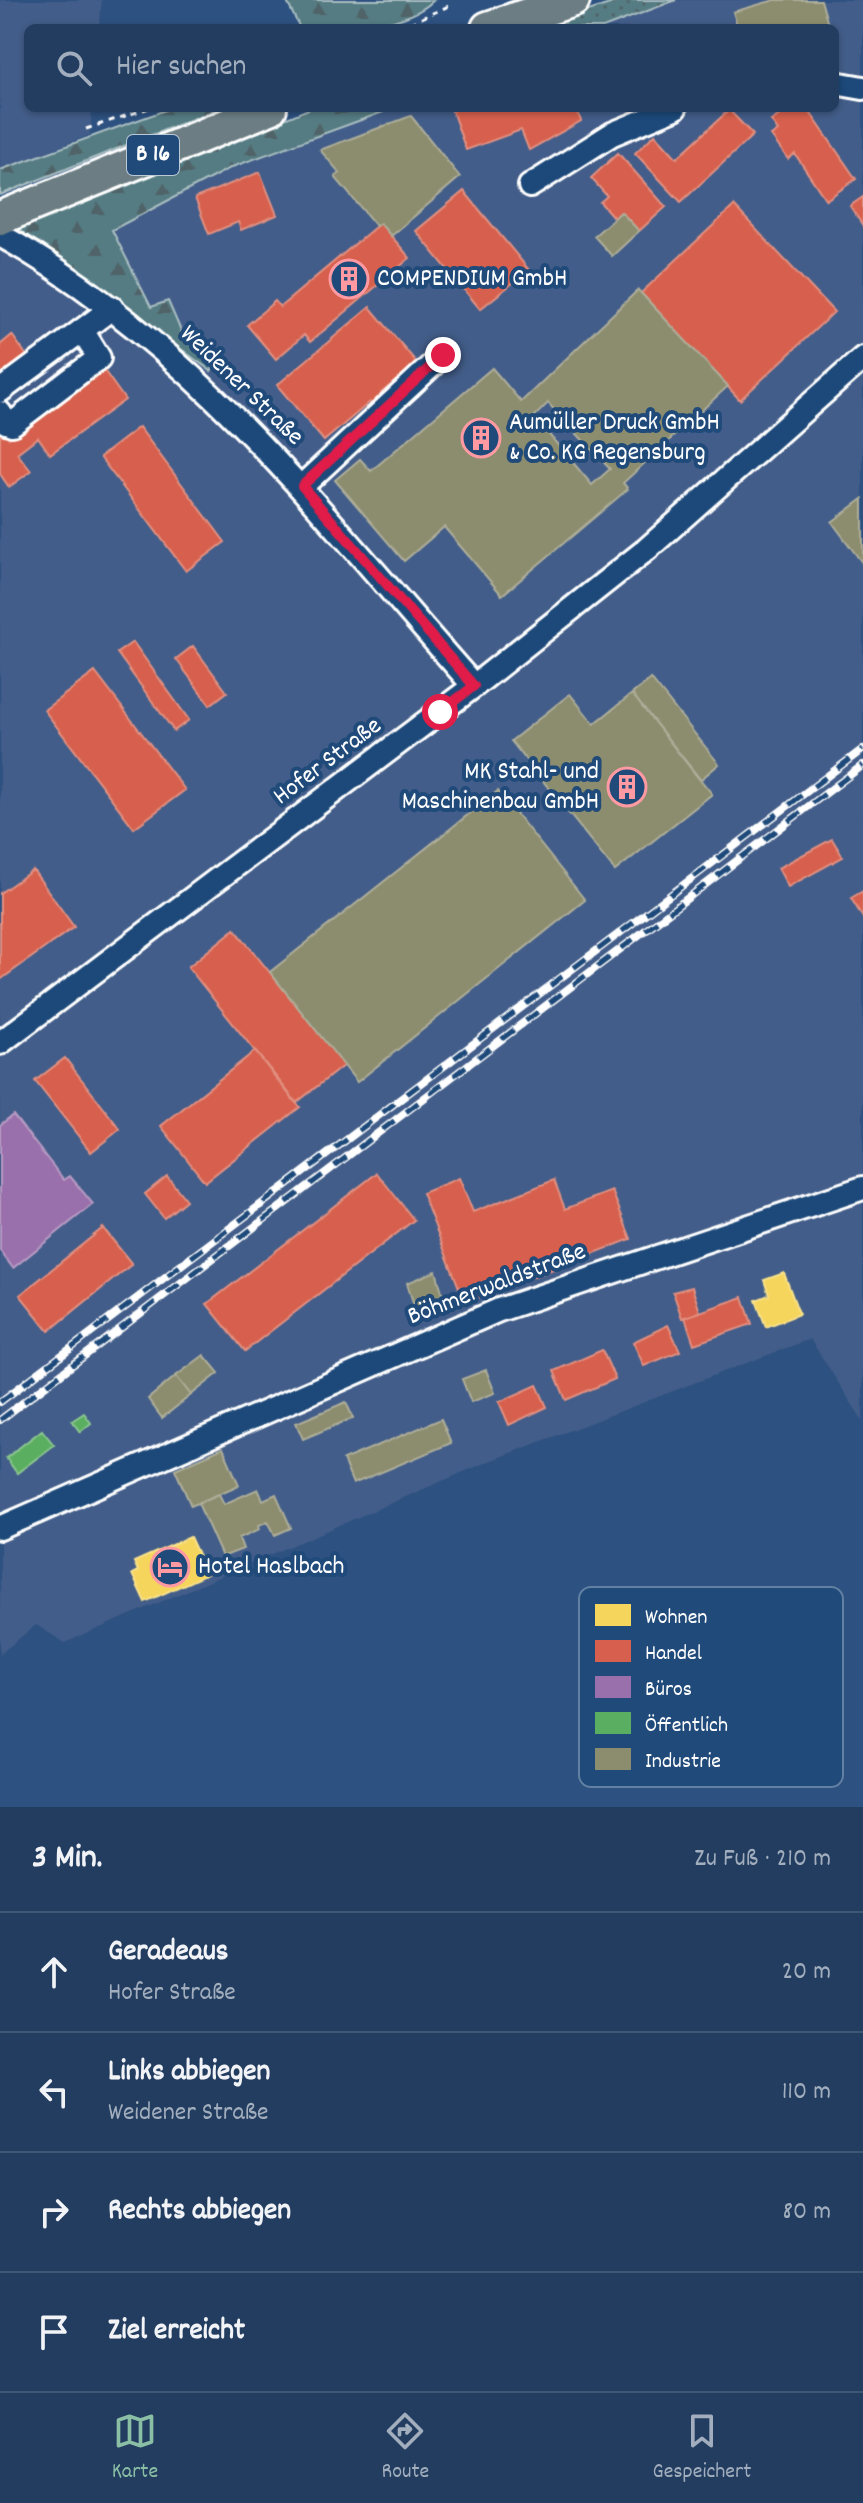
<!DOCTYPE html>
<html lang="de">
<head>
<meta charset="utf-8">
<style>
  body { margin:0; font-family:Dekko,sans-serif; background:#2a4466; color:#f1f3f6 }
  .stop { position:absolute; width:24px; height:24px; margin:-18px; border:6px solid #e11d48; border-radius:50%; background:#fff }
  .stop.end { background:#e11d48; border-color:#fff; box-shadow:0 2px 8px #0008 }
  .list { margin:0; padding:0; list-style:none }
  h2 { display:flex; justify-content:space-between; align-items:center; height:104px; margin:0; padding:0 32px; font-size:34px }
  h2 small { font-size:26px; font-weight:400; color:#a2aebd }
  .list li { display:grid; grid-template-columns:52px 1fr auto; gap:24px; align-items:center; box-sizing:border-box; height:120px; padding:0 32px; border-top:2px solid #3f5675 }
  .list b { display:block; font-size:30px; white-space:nowrap }
  .list p { margin:0; font-size:26px; white-space:nowrap; color:#a2aebd }
  .list em { font-size:26px; font-style:normal; color:#a2aebd }
  .icon { flex:none; width:44px; height:44px; fill:none; stroke:currentColor; stroke-width:2; stroke-linecap:round; stroke-linejoin:round }
  .map { position:relative; flex:none; width:863px; height:1807px; overflow:hidden }
  .search { position:absolute; background:#223d60; box-shadow:0 2px 6px #0004; left:24px; right:24px; top:24px; height:88px; display:flex; align-items:center; gap:20px; box-sizing:border-box; padding:0 28px; border-radius:12px; color:#a2aebd; font-size:30px }
  .sheet { height:584px; background:#223d60 }
  nav { display:flex; justify-content:space-around; align-items:center; box-sizing:border-box; height:112px; border-top:2px solid #3f5675; background:#223d60; font-size:22px; color:#a2aebd }
  nav a { display:grid; justify-items:center; gap:4px }
  nav .on { color:#8abfa5 }
  .map>svg:first-child { display:block }
</style>
</head>
<body>
<div class="map">
<svg width="863" height="1807" viewBox="0 0 863 1807">
  <defs>
    <pattern id="grass-dots" width="8" height="8" patternUnits="userSpaceOnUse" patternTransform="scale(2)"><rect width="8" height="8" fill="#547c83"/><path d="M2 2h.1M6 6h.1" fill="none" stroke="#506468" stroke-width="1.8" stroke-linecap="round"/></pattern>
    <pattern id="forest-firs" width="22" height="20" patternUnits="userSpaceOnUse" patternTransform="scale(2)"><rect width="22" height="20" fill="#547c83"/><path d="M5 1l3.5 6h-7zM16 11l3.5 6h-7z" fill="#506468"/></pattern>
  </defs>
  <rect width="100%" height="100%" fill="#2d5180"/>
  <filter id="ink" filterUnits="userSpaceOnUse"><feTurbulence type="fractalNoise" baseFrequency=".0125" numOctaves="2"/><feDisplacementMap in="SourceGraphic" scale="16" xChannelSelector="R" yChannelSelector="G"/><feConvolveMatrix kernelMatrix="1 2 1 2 8 2 1 2 1" color-interpolation-filters="sRGB"/></filter>
  <g filter="url(#ink)">
    <path fill="#425d89" d="M0,0H102L99,28H28V108H92L90,135L0,170Z
      M676,0H863V1421L810,1339L487,1462L65,1643L36,1625L0,1654V219L211,371L214,366L184,338L168,302L152,308L112,230L232,167L394,108H835V28H603Z"/>
    <path fill="url(#grass-dots)" stroke="#aabec1" stroke-width="2" d="M622,0H676L603,28H569L566,25L536,28Z"/>
    <path fill="url(#forest-firs)" stroke="#aabec1" stroke-width="2" d="M286,0H434C403,30 341,28 300,28Z
      M171,108H220L0,195V170Z
      M311,108H394L232,167L112,230L151,307L168,301L184,338L214,366L211,371L18,229Z"/>
    <path fill="#f6d55c" stroke="#f9e28d" stroke-width="2" d="M784,1273L799,1314L766,1327L756,1300L769,1295L764,1280Z
      M190,1537L207,1574L145,1602L132,1574L138,1571L134,1562Z"/>
    <path fill="#d6604d" stroke="#e29082" stroke-width="2" d="M451,108H576L581,121L529,150L521,130L466,150Z
      M790,108H807L856,179L826,200L795,154L788,159L771,136L778,131L771,121Z
      M729,110L753,135L681,202L635,153L655,134L677,158Z
      M618,153L666,207L639,231L621,212L614,218L600,202L607,196L591,178Z
      M260,172L277,215L241,230L238,222L209,234L195,198Z
      M464,191L529,270L480,309L416,231Z
      M863,197V226L850,206Z
      M734,206L834,312L740,400L641,293Z
      M380,223L410,258L310,342L304,335L276,359L247,325L275,301L280,307Z
      M370,307L417,363L381,393L388,402L378,410L370,402L324,441L277,385Z
      M12,335L27,356L0,376V345Z
      M103,369L125,400L50,454L38,437L17,453L31,471L9,487L0,474V426L9,438Z
      M139,427L225,542L186,571L100,457Z
      M133,642L189,720L174,731L117,653Z
      M193,646L227,692L210,705L176,659Z
      M95,672L185,790L134,828L44,710Z
      M832,839L843,857L788,887L778,868Z
      M33,870L74,927L0,980V893Z
      M863,891V918L851,898Z
      M235,929L344,1065L296,1103L188,967Z
      M255,1051L300,1107L205,1182L161,1126Z
      M65,1058L120,1129L91,1152L35,1081Z
      M377,1173L414,1220L245,1351L207,1304Z
      M167,1176L186,1200L164,1218L145,1194Z
      M459,1178L473,1212L554,1180L565,1209L612,1191L631,1239L465,1303L422,1193Z
      M103,1228L132,1264L49,1331L20,1295Z
      M692,1287L700,1312L682,1318L673,1292Z
      M743,1297L752,1324L694,1344L685,1317Z
      M668,1325L680,1351L644,1366L633,1342Z
      M602,1350L615,1379L566,1400L554,1371Z
      M537,1385L547,1407L509,1425L499,1402Z"/>
    <path fill="#9970ab" stroke="#b89bc4" stroke-width="2" d="M13,1115L64,1180L70,1176L93,1204L13,1268L0,1251V1125Z"/>
    <path fill="#5aae61" stroke="#8cc690" stroke-width="2" d="M84,1413L91,1423L80,1432L72,1421Z
      M42,1430L54,1445L17,1473L6,1458Z"/>
    <path fill="#8c8c6e" stroke="#aeae9a" stroke-width="2" fill-rule="evenodd" d="M775,0H821L829,28H738L733,12Z
      M411,116L460,177L391,236L380,223L376,226L335,177L340,173L320,150Z
      M621,212L639,231L612,256L594,236Z
      M638,290L728,386L623,483L628,489L502,595L444,527L404,561L335,480L360,459L371,471L492,368L521,402ZM548,403L610,469L592,485L534,417Z
      M863,499V564L832,522Z
      M651,679L719,764L700,780L632,694Z
      M570,694L594,724L632,694L712,794L615,871L511,741Z
      M498,791L585,900L357,1082L270,972Z
      M436,1271L443,1295L436,1297L438,1302L415,1309L407,1283Z
      M204,1355L219,1373L191,1395L176,1376Z
      M486,1370L495,1393L471,1402L462,1379Z
      M176,1376L191,1395L162,1418L148,1399Z
      M346,1402L353,1418L303,1439L296,1423Z
      M441,1419L451,1443L353,1484L343,1460Z
      M223,1448L239,1485L191,1506L175,1469Z
      M258,1489L263,1500L276,1494L291,1528L275,1535L268,1521L259,1525L260,1529L239,1538L243,1549L222,1557L198,1503L219,1494L224,1504Z"/>
    <g fill="none" stroke-linecap="round" stroke-linejoin="round">
      <defs>
        <path id="minor" d="M835,83L863,88
          M530,186L612,134L675,108
          M0,235C196,344 328,522 474,686
          M0,391L112,308
          M0,413L6,422L12,424L99,358L82,330
          M302,486L443,355
          M0,1043L474,686L647,549L863,358
          M0,1528L499,1310L863,1188"/>
        <path id="highway" d="M488,28L573,0
          M0,218L270,108"/>
      </defs>
      <use href="#minor" stroke="#fff" stroke-width="28"/>
      <use href="#highway" stroke="#fff" stroke-width="38"/>
      <path stroke="#fff" stroke-width="3" stroke-dasharray="6 6" stroke-linecap="butt" d="M399,28L451,5
        M86,129L149,108"/>
      <use href="#minor" stroke="#1f4a7a" stroke-width="22"/>
      <use href="#highway" stroke="#6c7e84" stroke-width="32"/>
      <defs>
        <path id="rail" d="M0,1402L863,749
          M0,1420L863,765"/>
      </defs>
      <use href="#rail" stroke="#fff" stroke-width="8"/>
      <use href="#rail" stroke="#1f4a7a" stroke-width="5" stroke-dasharray="15" stroke-linecap="butt"/>
    </g>
  </g>
  <g fill="none" stroke-linecap="round" stroke-linejoin="round" filter="url(#ink)">
    <path stroke="#e11d48" stroke-width="10" d="M440,712L474,686L302,486L443,355"/>
  </g>
  <defs>
    <symbol id="building-ring" viewBox="-11 -11 22 22"><circle r="9.5" fill="#1f4a7a" stroke="#ff9aa2" stroke-width="1.5"/><path d="M-4-6H4V6H1V3H-1V6H-4ZM-2.5-4.3h1.7v1.8h-1.7ZM.8-4.3h1.7v1.8H.8ZM-2.5-1h1.7V.8h-1.7ZM.8-1h1.7V.8H.8Z" fill="#ff9aa2"/></symbol>
    <symbol id="hotel-ring" viewBox="-11 -11 22 22"><circle r="9.5" fill="#1f4a7a" stroke="#ff9aa2" stroke-width="1.5"/><path d="M-6-4.5h1.5V1H6V5H4.5V3h-9V5H-6ZM-4 0a1.8 1.8 0 1 1 3.6 0ZM.5 0V-2.5h3Q6-2.5 6 0Z" fill="#ff9aa2"/></symbol>
  </defs>
  <g fill-rule="evenodd">
    <use href="#building-ring" x="327" y="257" width="44" height="44"/>
    <use href="#building-ring" x="459" y="416" width="44" height="44"/>
    <use href="#building-ring" x="605" y="765" width="44" height="44"/>
    <use href="#hotel-ring" x="148" y="1545" width="44" height="44"/>
  </g>
  <g text-anchor="middle" dominant-baseline="central" stroke-width="8" stroke-linejoin="round" paint-order="stroke">
    <rect fill="#1f4a7a" stroke="#bcc9d7" stroke-width="2" x="127" y="135" width="52" height="40" rx="6"/>
    <g font-size="24" font-weight="bold" fill="#fff">
      <text x="153" y="155">B 16</text>
    </g>
    <g font-size="26" fill="#fff" stroke="#1f4a7a" text-anchor="start">
      <text x="377" y="279">COMPENDIUM GmbH</text>
      <text x="509" y="423">Aumüller Druck GmbH<tspan x="509" dy="30">&amp; Co. KG Regensburg</tspan></text>
      <text x="599" y="772" text-anchor="end">MK Stahl- und<tspan x="599" dy="30">Maschinenbau GmbH</tspan></text>
      <text x="198" y="1567">Hotel Haslbach</text>
    </g>
    <g font-size="26" fill="#fff" stroke="#1f4a7a">
      <text transform="translate(241 386) rotate(44)">Weidener Straße</text>
      <text transform="translate(328 762) rotate(-37)">Hofer Straße</text>
      <text transform="translate(497 1285) rotate(-21)">Böhmerwaldstraße</text>
    </g>
  </g>
  <rect x="579" y="1587" width="264" height="200" rx="12" fill="#1f4a7a" stroke="#6280a2" stroke-width="2"/>
  <rect x="595" y="1604" width="36" height="22" fill="#f6d55c"/>
  <rect x="595" y="1640" width="36" height="22" fill="#d6604d"/>
  <rect x="595" y="1676" width="36" height="22" fill="#9970ab"/>
  <rect x="595" y="1712" width="36" height="22" fill="#5aae61"/>
  <rect x="595" y="1748" width="36" height="22" fill="#8c8c6e"/>
  <g font-size="22" fill="#fff">
    <text x="645" y="1623">Wohnen</text>
    <text x="645" y="1659">Handel</text>
    <text x="645" y="1695">Büros</text>
    <text x="645" y="1731">Öffentlich</text>
    <text x="645" y="1767">Industrie</text>
  </g>
</svg>
<div class="stop" style="left:440px;top:712px"></div>
<div class="stop end" style="left:443px;top:355px"></div>
<div class="search"><svg class="icon" aria-label="search" viewBox="0 0 24 24"><circle cx="10" cy="10" r="6"/><path d="M15 15l6 6"/></svg>Hier suchen</div>
</div>
<section class="sheet">
<h2>3 Min.<small>Zu Fuß · 210 m</small></h2>
<ul class="list">
<li><svg class="icon" aria-label="ahead" viewBox="0 0 24 24"><path d="M12 20V5M6 11l6-6 6 6"/></svg><div><b>Geradeaus</b><p>Hofer Straße</p></div><em>20 m</em></li>
<li><svg class="icon" aria-label="left" viewBox="0 0 24 24"><path d="M17 20v-9H6M10 6l-5 5 5 5"/></svg><div><b>Links abbiegen</b><p>Weidener Straße</p></div><em>110 m</em></li>
<li><svg class="icon" aria-label="right" viewBox="0 0 24 24"><path d="M7 20v-9h11M14 6l5 5-5 5"/></svg><div><b>Rechts abbiegen</b></div><em>80 m</em></li>
<li><svg class="icon" aria-label="arrive" viewBox="0 0 24 24"><path d="M6 21V4h12l-3 4 3 4H6"/></svg><div><b>Ziel erreicht</b></div></li>
</ul>
</section>
<nav>
<a class="on"><svg class="icon" aria-label="map" viewBox="0 0 24 24"><path d="M3 6l6-2 6 2 6-2v14l-6 2-6-2-6 2zM9 4v14M15 6v14"/></svg>Karte</a>
<a><svg class="icon" aria-label="directions" viewBox="0 0 24 24"><path d="M12 3l9 9-9 9-9-9zM9 14v-3h6M13 9l2 2-2 2"/></svg>Route</a>
<a><svg class="icon" aria-label="saved" viewBox="0 0 24 24"><path d="M7 4h10v16l-5-4-5 4z"/></svg>Gespeichert</a>
</nav>
</body>
</html>
